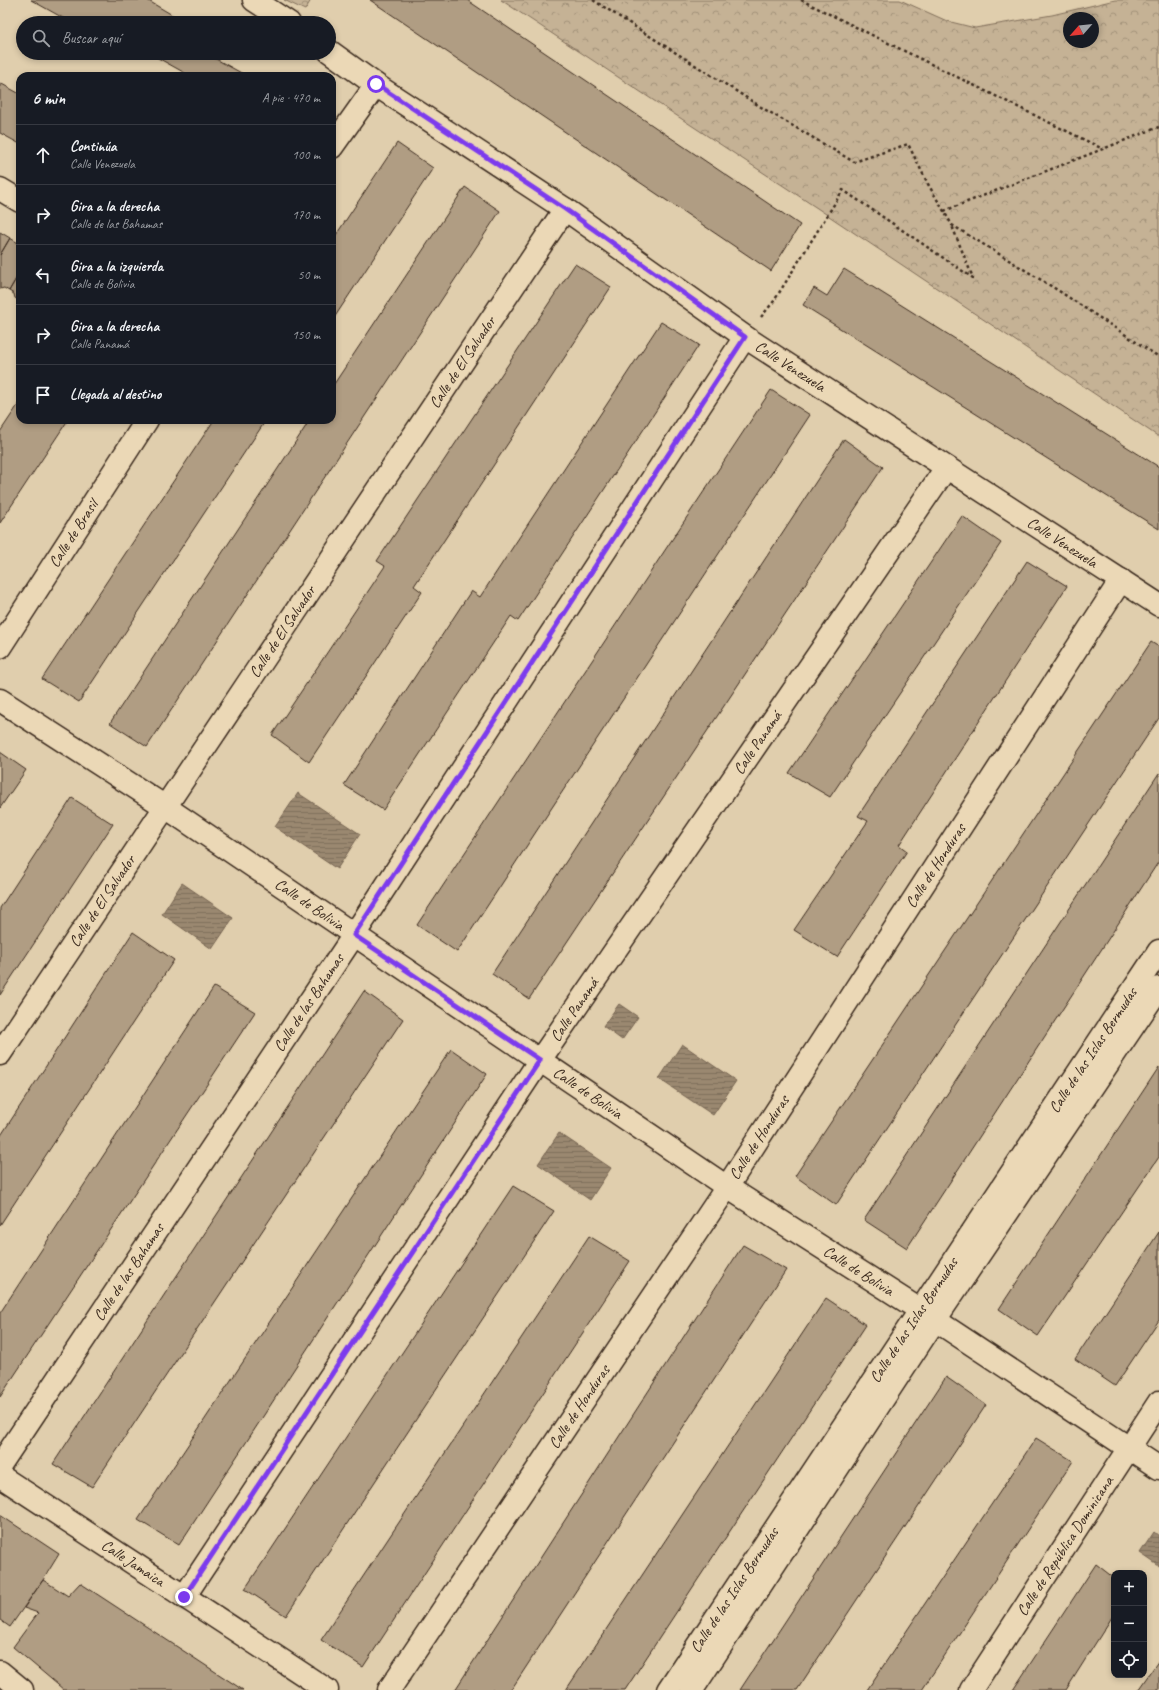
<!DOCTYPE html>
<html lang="es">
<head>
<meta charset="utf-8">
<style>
  body { margin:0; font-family:Caveat,sans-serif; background:#20242c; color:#f1f3f6 }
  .controls { position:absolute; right:12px; bottom:12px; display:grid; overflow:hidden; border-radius:8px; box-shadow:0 2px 6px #0003 }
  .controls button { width:36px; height:36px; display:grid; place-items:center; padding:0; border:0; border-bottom:1px solid #363941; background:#171b24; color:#f1f3f6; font:20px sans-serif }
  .compass { position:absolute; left:1063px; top:12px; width:36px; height:36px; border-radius:50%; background:#171b24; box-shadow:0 2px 6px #0003; rotate:242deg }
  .stop { position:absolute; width:12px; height:12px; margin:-9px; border:3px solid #7c3aed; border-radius:50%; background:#fff }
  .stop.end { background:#7c3aed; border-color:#fff; box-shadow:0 1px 4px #0008 }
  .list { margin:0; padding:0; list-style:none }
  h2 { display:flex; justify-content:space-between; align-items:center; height:52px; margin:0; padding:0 16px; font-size:17px }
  h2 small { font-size:13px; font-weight:400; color:#9ea1a6 }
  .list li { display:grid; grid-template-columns:26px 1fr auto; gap:12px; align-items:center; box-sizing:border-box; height:60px; padding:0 16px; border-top:1px solid #363941 }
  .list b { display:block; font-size:15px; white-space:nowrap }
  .list p { margin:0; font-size:13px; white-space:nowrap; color:#9ea1a6 }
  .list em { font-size:13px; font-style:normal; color:#9ea1a6 }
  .icon { flex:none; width:22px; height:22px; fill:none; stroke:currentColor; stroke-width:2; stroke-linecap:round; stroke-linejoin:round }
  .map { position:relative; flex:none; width:1159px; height:1690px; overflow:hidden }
  .search { position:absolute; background:#171b24; box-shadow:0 2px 6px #0003; left:16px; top:16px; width:320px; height:44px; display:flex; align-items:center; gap:10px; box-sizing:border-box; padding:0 14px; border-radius:22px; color:#9ea1a6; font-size:15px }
  .panel { position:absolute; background:#171b24; box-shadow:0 2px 6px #0003; left:16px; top:72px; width:320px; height:352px; border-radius:12px }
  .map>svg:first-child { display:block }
</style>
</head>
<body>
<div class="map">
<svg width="1159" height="1690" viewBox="0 0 1159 1690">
  <defs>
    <pattern id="park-crowns" width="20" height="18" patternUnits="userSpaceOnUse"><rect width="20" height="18" fill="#c5b295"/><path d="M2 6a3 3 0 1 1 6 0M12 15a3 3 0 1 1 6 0" fill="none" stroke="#a19179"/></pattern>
    <pattern id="water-rules" width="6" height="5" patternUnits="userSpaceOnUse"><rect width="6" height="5" fill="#9a8870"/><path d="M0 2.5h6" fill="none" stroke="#7f6f5b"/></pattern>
  </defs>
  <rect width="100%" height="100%" fill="#e0cead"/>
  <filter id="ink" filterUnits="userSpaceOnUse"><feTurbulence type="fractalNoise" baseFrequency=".025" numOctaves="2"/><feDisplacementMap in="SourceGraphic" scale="8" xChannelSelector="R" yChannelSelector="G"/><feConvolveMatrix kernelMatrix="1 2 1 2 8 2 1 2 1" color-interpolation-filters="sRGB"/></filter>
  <g filter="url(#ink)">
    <path fill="url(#park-crowns)" stroke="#806e5a" fill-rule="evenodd" d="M284,0H311L305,10Z
      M501,0H900L947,21L975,28L1052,15L1115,0H1159V437L817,208ZM1069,18H1093V42H1069Z"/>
    <path fill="url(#water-rules)" stroke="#74624f" d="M298,793L360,834L337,869L275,827Z
      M182,883L233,918L212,949L162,914Z
      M619,1004L638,1017L622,1040L603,1026Z
      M682,1044L736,1081L713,1115L659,1079Z
      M559,1133L611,1168L590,1200L538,1164Z
      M1154,1532L1159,1536V1566L1140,1553Z"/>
    <path fill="#b09d83" stroke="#3b2a1e" d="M31,0H147L186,23H72Z
      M370,0H467L800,225L771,271Z
      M149,53H205L245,75L184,76L185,73Z
      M0,83L20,94V144L0,133Z
      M397,143L433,168L332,321V241Z
      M465,187L500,211L147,747L110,723L310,420H332V387Z
      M0,232L10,238L0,255Z
      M10,238L20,244V250L18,254L20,255V272L9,291L4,288L0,289V255Z
      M575,264L611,287L414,586L422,592L309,762L272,735L385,566L377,561Z
      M844,269L1159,467V529L803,305L814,288L827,296Z
      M20,272V301L15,298L14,294L9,291Z
      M661,322L699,345L518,621L511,616L383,810L344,785L471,591L480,597Z
      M771,390L810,415L457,952L417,925Z
      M20,402V420H68L0,523V432Z
      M214,420H266L79,702L42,679Z
      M844,439L883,467L529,999L492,974Z
      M962,516L1001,543L830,797L789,773Z
      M1027,561L1067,586L899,845L907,851L837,957L794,930L868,821L858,816Z
      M1151,642L1159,647V718L836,1205L795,1176Z
      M0,752L26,770L0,808Z
      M1159,773V861L907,1248L864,1220Z
      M72,798L113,824L0,995V908Z
      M133,932L174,960L0,1225V1137Z
      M214,987L255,1012L0,1397V1313Z
      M364,991L403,1019L92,1487L53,1464Z
      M451,1049L487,1074L179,1545L138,1520Z
      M1159,1067V1157L1038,1336L999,1309Z
      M513,1186L554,1211L286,1616L245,1589Z
      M1159,1232V1320L1115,1386L1075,1359Z
      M589,1236L630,1261L363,1667L321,1640Z
      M743,1245L786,1270L511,1690H455Z
      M826,1298L866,1325L625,1690H566Z
      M946,1377L986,1405L797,1690H740Z
      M1036,1438L1073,1461L922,1690H867Z
      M0,1515L59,1554L43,1580L10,1627L0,1620Z
      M1096,1564L1114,1578V1614L1066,1690H1013Z
      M43,1580L68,1596L80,1583L243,1690H64L13,1647L38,1613L24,1608Z
      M1159,1660V1690H1138Z"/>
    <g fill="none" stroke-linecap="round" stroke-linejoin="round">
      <defs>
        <g id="minor">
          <path d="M254,0L289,23"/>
          <path id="s1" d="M329,51L376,85L565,209L745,337L1159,605"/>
          <path d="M332,147L376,85"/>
          <path d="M0,189L20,201"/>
          <path id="s2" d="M0,647L147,420"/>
          <path id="s3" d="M0,700L164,806L727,1187L920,1310L1159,1468"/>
          <path id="s4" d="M0,1054L565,209"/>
          <path id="s5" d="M0,1465L354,935L745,337"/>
          <path id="s6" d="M0,1476L327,1690"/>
          <path id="s7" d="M184,1597L540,1060L946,468"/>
          <path d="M0,1672L22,1690"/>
          <path id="s8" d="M389,1690L727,1187L1121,580"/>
          <path id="s9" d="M668,1690L1159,951"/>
          <path d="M692,1690L935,1320L1159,988"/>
          <path id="s10" d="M971,1690L1159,1402"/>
        </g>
      </defs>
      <use href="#minor" stroke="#3b2a1e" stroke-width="25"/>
      <path stroke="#3b2a1e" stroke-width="2.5" stroke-dasharray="3 3" stroke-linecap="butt" d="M593,0L761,107L854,162L908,144L928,184L952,225L1059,291L1159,357
        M801,0L1103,149
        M944,211L1159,127
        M761,317L774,301L843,190L973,278L952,226"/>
      <use href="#minor" stroke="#ebd8b6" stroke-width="22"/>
    </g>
  </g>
  <g fill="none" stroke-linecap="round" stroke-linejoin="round" filter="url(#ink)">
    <path stroke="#7c3aed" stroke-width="5" d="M184,1597L540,1060L354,935L745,337L565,209L376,84"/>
  </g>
  <g text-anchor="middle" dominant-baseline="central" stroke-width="4" stroke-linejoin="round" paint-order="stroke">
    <g font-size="16" fill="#3b2a1e" stroke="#ebd8b6">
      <text stroke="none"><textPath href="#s4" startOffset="832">Calle de El Salvador</textPath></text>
      <text stroke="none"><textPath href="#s1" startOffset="559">Calle Venezuela</textPath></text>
      <text stroke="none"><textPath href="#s2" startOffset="135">Calle de Brasil</textPath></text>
      <text stroke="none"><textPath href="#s1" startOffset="883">Calle Venezuela</textPath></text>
      <text stroke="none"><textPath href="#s4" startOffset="508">Calle de El Salvador</textPath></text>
      <text stroke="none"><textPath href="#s7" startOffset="1029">Calle Panamá</textPath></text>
      <text stroke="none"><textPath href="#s8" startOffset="989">Calle de Honduras</textPath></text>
      <text stroke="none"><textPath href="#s4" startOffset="184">Calle de El Salvador</textPath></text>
      <text stroke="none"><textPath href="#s3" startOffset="371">Calle de Bolivia</textPath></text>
      <text stroke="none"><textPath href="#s5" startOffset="556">Calle de las Bahamas</textPath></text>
      <text stroke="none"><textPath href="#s7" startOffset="705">Calle Panamá</textPath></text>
      <text stroke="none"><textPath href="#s9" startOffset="768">Calle de las Islas Bermudas</textPath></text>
      <text stroke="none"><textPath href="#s3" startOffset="707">Calle de Bolivia</textPath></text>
      <text stroke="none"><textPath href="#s8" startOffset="665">Calle de Honduras</textPath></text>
      <text stroke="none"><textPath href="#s3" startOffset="1031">Calle de Bolivia</textPath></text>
      <text stroke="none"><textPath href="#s5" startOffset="232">Calle de las Bahamas</textPath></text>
      <text stroke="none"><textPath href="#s9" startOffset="444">Calle de las Islas Bermudas</textPath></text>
      <text stroke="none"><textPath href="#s8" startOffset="341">Calle de Honduras</textPath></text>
      <text stroke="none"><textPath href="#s10" startOffset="172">Calle de República Dominicana</textPath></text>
      <text stroke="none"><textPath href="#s6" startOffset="159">Calle Jamaica</textPath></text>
      <text stroke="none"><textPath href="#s9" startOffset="120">Calle de las Islas Bermudas</textPath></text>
    </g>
  </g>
</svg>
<div class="controls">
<button>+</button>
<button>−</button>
<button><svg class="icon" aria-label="locate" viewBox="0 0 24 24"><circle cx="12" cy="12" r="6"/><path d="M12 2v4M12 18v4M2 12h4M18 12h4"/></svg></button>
</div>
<svg class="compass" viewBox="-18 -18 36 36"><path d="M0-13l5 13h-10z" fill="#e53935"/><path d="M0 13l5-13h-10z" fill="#9ea1a6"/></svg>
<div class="stop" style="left:376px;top:84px"></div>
<div class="stop end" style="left:184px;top:1597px"></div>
<div class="search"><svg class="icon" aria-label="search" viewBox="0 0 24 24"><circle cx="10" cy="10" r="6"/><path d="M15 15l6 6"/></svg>Buscar aquí</div>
<section class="panel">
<h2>6 min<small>A pie · 470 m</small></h2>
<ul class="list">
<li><svg class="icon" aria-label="ahead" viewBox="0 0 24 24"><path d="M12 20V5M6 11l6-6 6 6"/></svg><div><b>Continúa</b><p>Calle Venezuela</p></div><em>100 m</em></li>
<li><svg class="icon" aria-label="right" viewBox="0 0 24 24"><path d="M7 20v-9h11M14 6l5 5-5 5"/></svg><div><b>Gira a la derecha</b><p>Calle de las Bahamas</p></div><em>170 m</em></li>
<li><svg class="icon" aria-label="left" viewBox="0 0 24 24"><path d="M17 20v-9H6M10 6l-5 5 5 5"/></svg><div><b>Gira a la izquierda</b><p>Calle de Bolivia</p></div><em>50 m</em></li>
<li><svg class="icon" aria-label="right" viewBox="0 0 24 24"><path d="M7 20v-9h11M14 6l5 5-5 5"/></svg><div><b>Gira a la derecha</b><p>Calle Panamá</p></div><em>150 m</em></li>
<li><svg class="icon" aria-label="arrive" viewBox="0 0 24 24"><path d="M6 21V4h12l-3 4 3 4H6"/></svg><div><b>Llegada al destino</b></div></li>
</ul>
</section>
</div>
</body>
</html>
